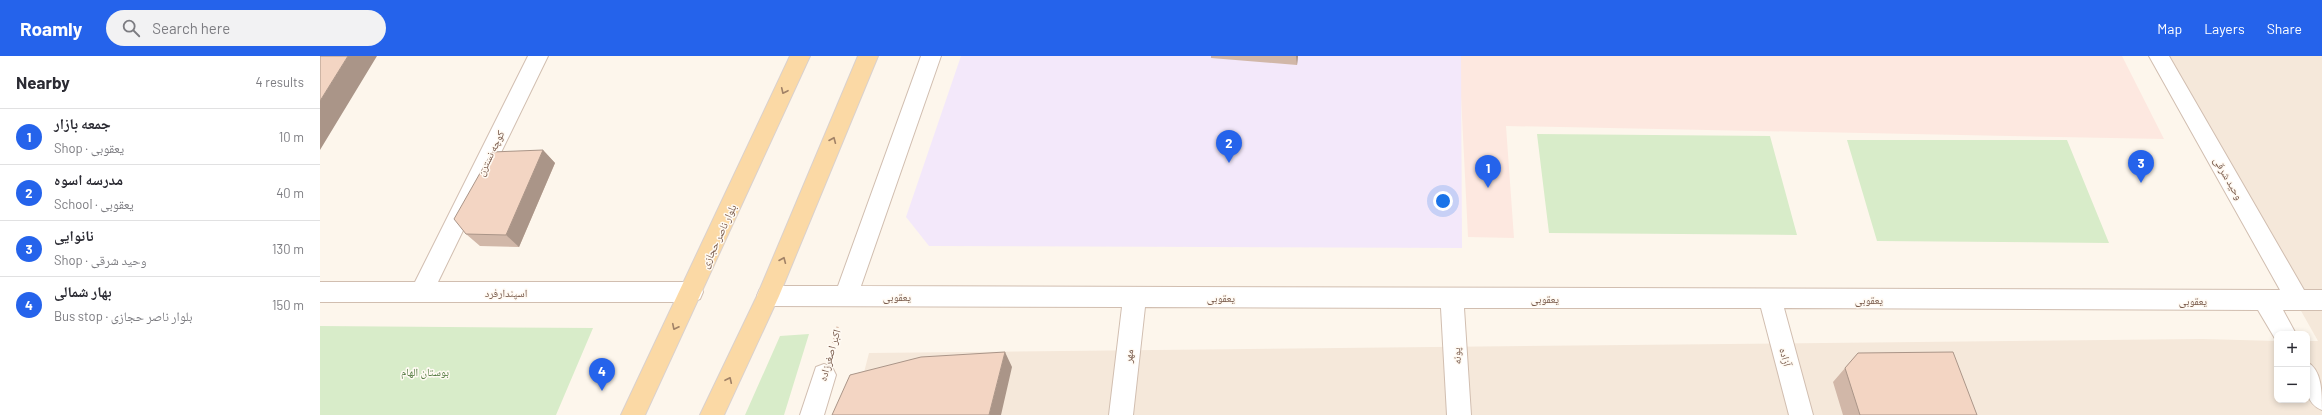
<!DOCTYPE html>
<html lang="en">
<head>
<meta charset="utf-8">
<style>
  body { margin:0; font-family:Barlow,"Noto Naskh Arabic",sans-serif; background:#f2f2f3; color:#2b2b33 }
  .controls { position:absolute; right:12px; bottom:12px; display:grid; overflow:hidden; border-radius:8px; box-shadow:0 2px 6px #0003 }
  .controls button { width:36px; height:36px; display:grid; place-items:center; padding:0; border:0; border-bottom:1px solid #e1e1e2; background:#fff; color:#2b2b33; font:20px sans-serif }
  .you { position:absolute; left:1123px; top:145px; width:14px; height:14px; margin:-10px; border:3px solid #fff; border-radius:50%; background:#1a73e8; box-shadow:0 0 0 6px #1a73e833 }
  .badge { display:grid; place-items:center; width:26px; height:26px; border-radius:50%; background:#2563eb; color:#fff; font-size:13px; font-weight:700 }
  .pin { position:absolute; translate:-50% -33px; filter:drop-shadow(0 1px 2px #0008) }
  .pin::after { content:''; position:absolute; top:21px; width:14px; height:12px; background:inherit; clip-path:polygon(0 0,100% 0,50% 100%) }
  .list { margin:0; padding:0; list-style:none }
  h2 { display:flex; justify-content:space-between; align-items:center; height:52px; margin:0; padding:0 16px; font-size:17px }
  h2 small { font-size:13px; font-weight:400; color:#7c7c81 }
  .list li { display:grid; grid-template-columns:26px 1fr auto; gap:12px; align-items:center; box-sizing:border-box; height:56px; padding:0 16px; border-top:1px solid #e1e1e2 }
  .list b { display:block; font-size:15px; white-space:nowrap }
  .list p { margin:0; font-size:13px; white-space:nowrap; color:#7c7c81 }
  .list em { font-size:13px; font-style:normal; color:#7c7c81 }
  .icon { flex:none; width:22px; height:22px; fill:none; stroke:currentColor; stroke-width:2; stroke-linecap:round; stroke-linejoin:round }
  .map { position:relative; flex:none; width:2002px; height:359px; overflow:hidden }
  header { display:flex; align-items:center; gap:24px; box-sizing:border-box; height:56px; padding:0 20px; background:#2563eb; color:#fff }
  header strong { font-size:19px }
  nav { display:flex; gap:22px; margin-inline-start:auto; font-size:14px }
  .search { width:280px; height:36px; background:#f2f2f3; display:flex; align-items:center; gap:10px; box-sizing:border-box; padding:0 14px; border-radius:22px; color:#7c7c81; font-size:15px }
  main { display:flex }
  aside { flex:1; background:#fff }
  .map>svg:first-child { display:block }
</style>
</head>
<body>
<header>
<strong>Roamly</strong>
<div class="search"><svg class="icon" aria-label="search" viewBox="0 0 24 24"><circle cx="10" cy="10" r="6"/><path d="M15 15l6 6"/></svg>Search here</div>
<nav><a>Map</a><a>Layers</a><a>Share</a></nav>
</header>
<main>
<aside>
<h2>Nearby<small>4 results</small></h2>
<ul class="list">
<li><span class="badge">1</span><div><b>جمعه‌ بازار</b><p>Shop · یعقوبی</p></div><em>10 m</em></li>
<li><span class="badge">2</span><div><b>مدرسه اسوه</b><p>School · یعقوبی</p></div><em>40 m</em></li>
<li><span class="badge">3</span><div><b>نانوایی</b><p>Shop · وحید شرقی</p></div><em>130 m</em></li>
<li><span class="badge">4</span><div><b>بهار شمالی</b><p>Bus stop · بلوار ناصر حجازی</p></div><em>150 m</em></li>
</ul>
</aside>
<div class="map">
<svg width="2002" height="359" viewBox="0 0 2002 359">
  <rect width="100%" height="100%" fill="#fdf6ec"/>
  <path fill="#f5e8da" d="M1837,0H2002V359H533L549,297L1882,283L1957,285V344H1987V285H1998Z"/>
  <path fill="#fde8e0" d="M1139,0H1802L1844,83L1186,70L1194,182L1148,181Z"/>
  <path fill="#f3e8fa" d="M641,0H1141L1142,192L609,190L586,161Z"/>
  <path fill="#d8ecc9" d="M1217,78L1450,80L1477,179L1229,177Z
    M1527,84H1747L1789,187L1557,185Z
    M0,270L273,272L236,359H0Z
    M489,278L464,359H425L460,280Z"/>
  <g fill="none" stroke-linecap="round" stroke-linejoin="round">
    <defs>
      <path id="minor" d="M208,0H228L118,226H372L380,229L383,236L380,243L372,246H0V226H95Z
        M601,0H621L541,230L1960,234L1829,0H1849L1984,234H2002V254H1963L1976,278H1957V286L1938,254L1464,252L1493,359H1469L1441,252H1144L1151,359H1127L1121,252L825,251L813,359H789L802,251L448,250L440,247L437,240L440,233L448,230H518Z
        M1987,306C2002,314 2002,336 2002,354C1982,346 1987,324 1987,306Z
        M504,308L512,311L516,319L504,359H480L496,311Z"/>
      <path id="major" d="M470,0H490L325,359H301Z
        M538,0H558L459,240L404,359H380L437,240Z"/>
    </defs>
    <use href="#minor" stroke="#d1beb0" stroke-width="2"/>
    <use href="#major" stroke="#dad1cd" stroke-width="2"/>
    <path stroke="#d9b8a5" stroke-width="2.5" stroke-dasharray="1 3" stroke-linecap="butt" d="M512,291L518,269"/>
    <use href="#minor" fill="#fff" fill-rule="evenodd"/>
    <use href="#major" fill="#fbd9a5" fill-rule="evenodd"/>
  </g>
  <path fill="#d1b7a8" d="M891,0H978L977,9L891,2Z
    M223,94L235,107L199,191L160,190L146,178Z
    M1538,297L1657,359H1523L1513,326Z"/>
  <path fill="#aa9588" d="M28,0H57L0,94V45Z
    M976,0H978L977,9Z
    M223,94L235,107L199,191L186,179Z
    M685,296L692,311L681,359H669Z"/>
  <path fill="#f3d5c3" stroke="#aa9588" d="M0,0H28L0,45Z
    M223,94L186,179L146,178L134,163L172,96Z
    M685,296L669,359H512L530,319L601,301Z
    M1633,296L1657,359H1540L1525,312L1538,297Z"/>
  <defs><path id="oneway-chevron" d="M-2-3.5L2.5 0L-2 3.5" fill="none" stroke-width="1.6" stroke-linecap="round" stroke-linejoin="round"/></defs>
  <g stroke="#a18267">
    <use href="#oneway-chevron" transform="translate(464 35) rotate(115)"/>
    <use href="#oneway-chevron" transform="translate(513 84) rotate(-67)"/>
    <use href="#oneway-chevron" transform="translate(463 204) rotate(-67)"/>
    <use href="#oneway-chevron" transform="translate(355 271) rotate(116)"/>
    <use href="#oneway-chevron" transform="translate(409 324) rotate(-65)"/>
  </g>
  <g text-anchor="middle" dominant-baseline="central" stroke-width="3" stroke-linejoin="round" paint-order="stroke">
    <g font-size="11" fill="#7a5c4d" stroke="#fffaf3">
      <text transform="translate(170 97) rotate(-64)">کوچه نسترن</text>
      <text transform="translate(1909 122) rotate(60)">وحید شرقی</text>
      <text transform="translate(398 180) rotate(-65)">بلوار ناصر حجازی</text>
      <text x="186" y="236">اسپندارفرد</text>
      <text x="577" y="240">یعقوبی</text>
      <text x="901" y="241">یعقوبی</text>
      <text x="1225" y="242">یعقوبی</text>
      <text x="1549" y="243">یعقوبی</text>
      <text x="1873" y="244">یعقوبی</text>
      <text transform="translate(509 299) rotate(-74)">اکبر اصغرزاده</text>
      <text transform="translate(808 300) rotate(-83)">مهر</text>
      <text transform="translate(1136 300) rotate(-93)">پونه</text>
      <text transform="translate(1466 301) rotate(75)">آزاده</text>
    </g>
    <g font-size="11" fill="#537a41" stroke="#fffaf3">
      <text x="105" y="315">بوستان الهام</text>
    </g>
  </g>
</svg>
<div class="controls">
<button>+</button>
<button>−</button>
</div>
<div class="you"></div>
<div class="pin badge" style="left:1168px;top:132px">1</div>
<div class="pin badge" style="left:909px;top:107px">2</div>
<div class="pin badge" style="left:1821px;top:127px">3</div>
<div class="pin badge" style="left:282px;top:335px">4</div>
</div>
</main>
</body>
</html>
